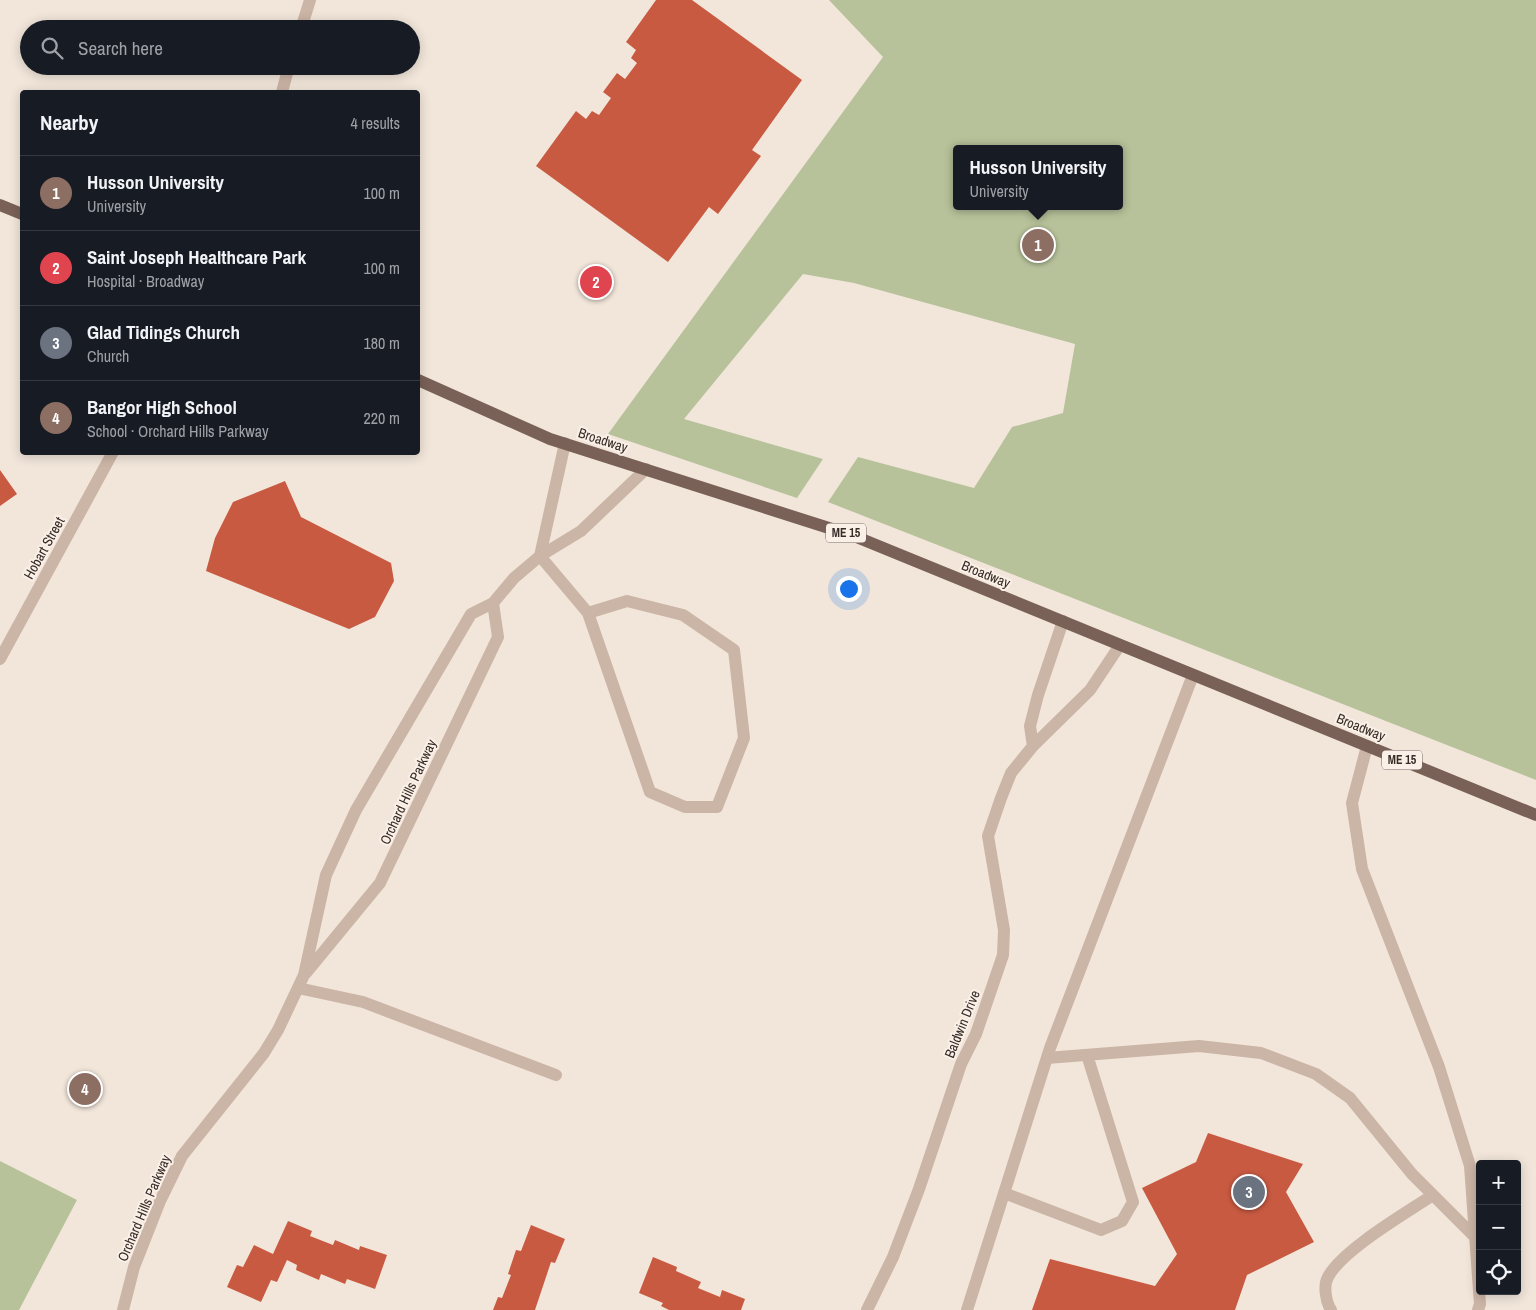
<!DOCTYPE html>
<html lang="en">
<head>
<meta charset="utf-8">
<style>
  body { margin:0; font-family:"Archivo Narrow",sans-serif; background:#20242c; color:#f1f3f6 }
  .controls { position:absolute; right:15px; bottom:15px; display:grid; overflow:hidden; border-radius:5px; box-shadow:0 2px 12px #0003 }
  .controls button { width:45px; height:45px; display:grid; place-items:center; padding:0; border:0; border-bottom:1px solid #363941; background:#171b24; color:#f1f3f6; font:25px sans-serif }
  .you { position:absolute; left:848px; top:588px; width:18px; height:18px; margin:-12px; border:4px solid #fff; border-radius:50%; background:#1a73e8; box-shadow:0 0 0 8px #1a73e833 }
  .badge { display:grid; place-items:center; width:32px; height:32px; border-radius:50%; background:#0f766e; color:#fff; font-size:16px; font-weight:700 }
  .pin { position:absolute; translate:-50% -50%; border:2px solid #fff; box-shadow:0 1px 5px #0006 }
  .popup { position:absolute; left:953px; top:145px; width:170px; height:65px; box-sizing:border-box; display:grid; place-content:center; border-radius:5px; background:#171b24; filter:drop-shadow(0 1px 4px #0005); font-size:16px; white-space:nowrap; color:#9ea1a6 }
  .popup b { font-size:19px; color:#f1f3f6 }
  .popup::after { content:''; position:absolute; left:50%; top:100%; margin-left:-10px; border:10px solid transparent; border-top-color:#171b24 }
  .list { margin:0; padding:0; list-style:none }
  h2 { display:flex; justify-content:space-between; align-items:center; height:65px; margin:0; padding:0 20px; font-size:21px }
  h2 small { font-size:16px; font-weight:400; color:#9ea1a6 }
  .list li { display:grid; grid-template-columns:32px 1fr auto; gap:15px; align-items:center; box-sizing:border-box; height:75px; padding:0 20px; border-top:1px solid #363941 }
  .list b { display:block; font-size:19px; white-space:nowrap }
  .list p { margin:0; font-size:16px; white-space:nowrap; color:#9ea1a6 }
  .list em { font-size:16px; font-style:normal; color:#9ea1a6 }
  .icon { flex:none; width:28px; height:28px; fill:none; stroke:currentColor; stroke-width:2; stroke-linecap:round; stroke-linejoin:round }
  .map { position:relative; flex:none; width:1536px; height:1310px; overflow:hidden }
  .search { position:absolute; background:#171b24; box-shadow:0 2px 12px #0003; left:20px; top:20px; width:400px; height:55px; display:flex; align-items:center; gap:12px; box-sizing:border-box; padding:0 18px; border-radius:28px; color:#9ea1a6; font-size:19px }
  .panel { position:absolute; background:#171b24; box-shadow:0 2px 12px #0003; left:20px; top:90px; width:400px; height:365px; border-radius:5px }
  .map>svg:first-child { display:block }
</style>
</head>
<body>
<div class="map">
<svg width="1536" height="1310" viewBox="0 0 1536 1310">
  <rect width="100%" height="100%" fill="#f2e6da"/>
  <path fill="#b7c29a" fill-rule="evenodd" d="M829,0H1536V780L828,502L858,457L974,488L1012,427L1063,413L1075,344L854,283L803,274L684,419L823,459L797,498L608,434L883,57ZM957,149H1119V206H957Z
    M0,1161L77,1200L19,1310H0Z"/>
  <path fill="#c95a42" d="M656,0H692L802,80L752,150L761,156L718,214L709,207L668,262L536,166L576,111L586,119L592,111L599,115L611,98L603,92L617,73L625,79L637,63L631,58L636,50L626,42Z
    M0,470L17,494L0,506Z
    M285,481L301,517L391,563L394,581L375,617L349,629L206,571L215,538L233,502Z
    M1208,1133L1303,1164L1286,1192L1314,1242L1247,1275L1235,1310H1032L1050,1259L1155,1286L1177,1254L1142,1188L1196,1162Z
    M288,1221L312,1231L310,1236L333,1245L335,1240L359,1250L360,1246L387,1255L375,1289L347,1279L345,1284L321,1274L319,1280L296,1270L297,1265L287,1260L277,1282L271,1280L261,1302L227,1287L237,1265L243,1267L254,1245L273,1254Z
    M531,1225L565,1239L555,1263L551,1262L535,1310H493L498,1297L502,1298L511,1275L508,1274L516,1250L521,1251Z
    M653,1257L677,1267L676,1271L701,1282L698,1288L720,1297L722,1290L745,1299L741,1310H669L661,1306L663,1303L639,1293Z"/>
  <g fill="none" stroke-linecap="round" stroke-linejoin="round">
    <path stroke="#cbb5a6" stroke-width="12" d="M301,29L310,0
      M282,92L289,66
      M540,556L588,613L650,792L685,807H717L744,738L734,650L683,615L627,601L588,613
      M540,556L565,443
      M0,659L113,452
      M1033,746L1030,726L1038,695L1063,621
      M1367,746L1352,803L1362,869L1439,1067L1470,1166L1480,1304L1478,1310
      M306,973L380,883L498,637L493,603
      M298,988L363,1002L556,1075
      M1047,1058L1199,1046L1261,1053L1316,1074L1350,1098L1412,1174L1475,1237
      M1004,1193L1101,1230L1122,1221L1133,1202L1087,1055
      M123,1310L134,1267L160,1201L182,1156L264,1053L278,1030L304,975L326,875L356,810L471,614L493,603L514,578L540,556L581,531L646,469
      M867,1310L893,1257L919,1189L961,1064L976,1034L1003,955L1004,930L988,836L1001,798L1011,773L1033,746L1090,690L1120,645
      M967,1310L1050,1048L1193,675
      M1331,1310C1326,1302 1323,1286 1328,1277C1342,1250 1406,1213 1433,1195"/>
    <path stroke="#796158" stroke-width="12" d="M0,205L22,214
      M418,380L550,439L854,536L1536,815"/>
  </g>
  <g text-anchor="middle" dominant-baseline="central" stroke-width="4" stroke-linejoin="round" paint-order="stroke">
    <g fill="#faf0e7" stroke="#726661" stroke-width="1">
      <rect x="826" y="523.5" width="40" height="19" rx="4"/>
      <rect x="1382" y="750.5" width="40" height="19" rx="4"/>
    </g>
    <g font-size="12" font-weight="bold" fill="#372b27">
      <text x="846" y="533">ME 15</text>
      <text x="1402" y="760">ME 15</text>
    </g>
    <g font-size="14" fill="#372b27" stroke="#faf0e7">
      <text transform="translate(603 440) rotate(18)">Broadway</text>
      <text transform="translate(44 548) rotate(-61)">Hobart Street</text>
      <text transform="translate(986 574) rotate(22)">Broadway</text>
      <text transform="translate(1361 727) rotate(22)">Broadway</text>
      <text transform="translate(408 792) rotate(-65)">Orchard Hills Parkway</text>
      <text transform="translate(962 1024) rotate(-68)">Baldwin Drive</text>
      <text transform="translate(144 1208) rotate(-67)">Orchard Hills Parkway</text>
    </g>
  </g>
</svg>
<div class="controls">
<button>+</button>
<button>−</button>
<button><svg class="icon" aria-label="locate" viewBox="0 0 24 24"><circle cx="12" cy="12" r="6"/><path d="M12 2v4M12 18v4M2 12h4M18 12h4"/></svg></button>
</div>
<div class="you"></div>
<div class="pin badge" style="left:1038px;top:245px;background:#8d6e63">1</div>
<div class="popup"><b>Husson University</b>University</div>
<div class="pin badge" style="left:596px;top:282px;background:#e0444e">2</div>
<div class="pin badge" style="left:1249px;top:1192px;background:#6b7280">3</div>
<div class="pin badge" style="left:85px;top:1089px;background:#8d6e63">4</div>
<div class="search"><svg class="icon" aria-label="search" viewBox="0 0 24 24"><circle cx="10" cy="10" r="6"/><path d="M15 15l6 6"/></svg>Search here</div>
<section class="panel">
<h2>Nearby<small>4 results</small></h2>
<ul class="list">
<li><span class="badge" style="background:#8d6e63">1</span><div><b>Husson University</b><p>University</p></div><em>100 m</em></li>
<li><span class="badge" style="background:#e0444e">2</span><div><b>Saint Joseph Healthcare Park</b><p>Hospital · Broadway</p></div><em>100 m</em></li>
<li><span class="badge" style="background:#6b7280">3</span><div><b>Glad Tidings Church</b><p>Church</p></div><em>180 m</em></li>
<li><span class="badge" style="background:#8d6e63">4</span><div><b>Bangor High School</b><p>School · Orchard Hills Parkway</p></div><em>220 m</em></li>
</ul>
</section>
</div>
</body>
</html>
